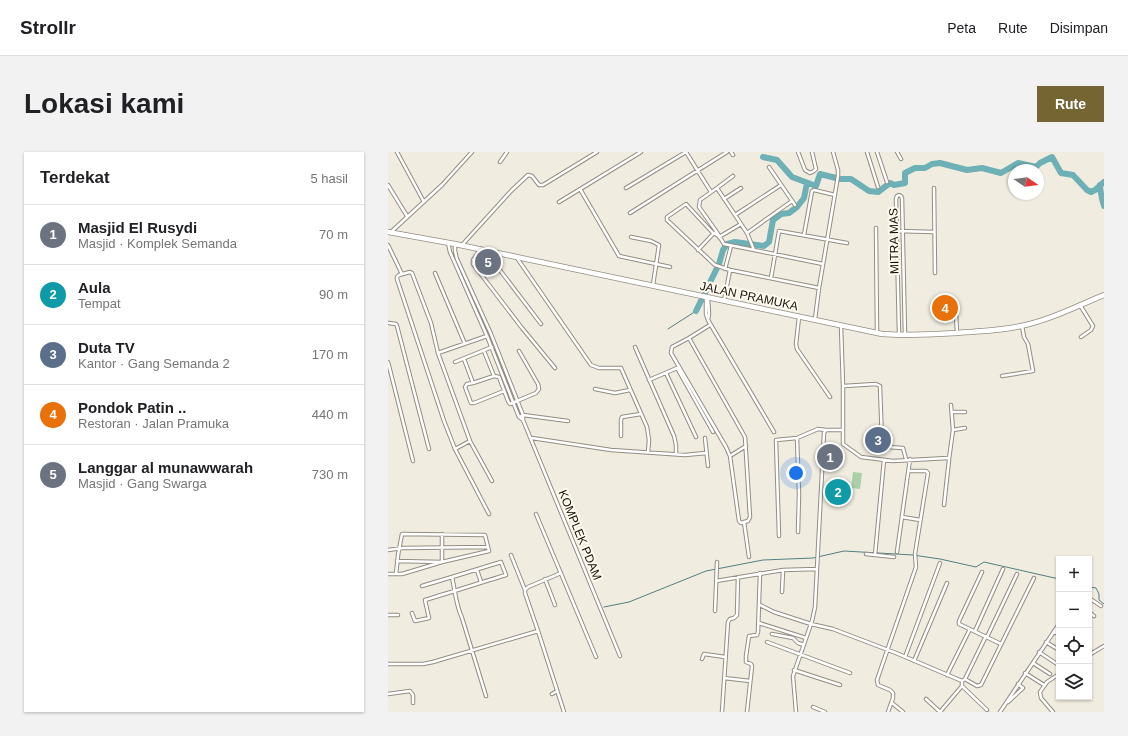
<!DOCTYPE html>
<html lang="id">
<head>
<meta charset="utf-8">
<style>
  body { margin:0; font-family:Arial,sans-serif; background:#f2f2f2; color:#202124 }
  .controls { position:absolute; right:12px; bottom:12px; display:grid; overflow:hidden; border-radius:0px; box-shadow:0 1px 3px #0004 }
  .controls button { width:36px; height:36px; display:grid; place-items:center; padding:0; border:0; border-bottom:1px solid #e0e0e0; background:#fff; color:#202124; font:20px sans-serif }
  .compass { position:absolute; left:620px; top:12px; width:36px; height:36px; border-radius:50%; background:#fff; box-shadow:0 1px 3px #0004; rotate:103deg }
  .you { position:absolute; left:408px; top:321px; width:14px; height:14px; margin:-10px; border:3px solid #fff; border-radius:50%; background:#1a73e8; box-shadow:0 0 0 6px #1a73e833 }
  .badge { display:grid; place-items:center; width:26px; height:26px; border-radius:50%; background:#756533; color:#fff; font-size:13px; font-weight:700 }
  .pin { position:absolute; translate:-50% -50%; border:2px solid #fff; box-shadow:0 1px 4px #0006 }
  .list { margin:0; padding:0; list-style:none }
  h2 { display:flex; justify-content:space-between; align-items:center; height:52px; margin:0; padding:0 16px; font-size:17px }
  h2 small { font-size:13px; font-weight:400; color:#757577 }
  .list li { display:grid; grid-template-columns:26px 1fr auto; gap:12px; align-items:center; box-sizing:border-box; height:60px; padding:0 16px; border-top:1px solid #e0e0e0 }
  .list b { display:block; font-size:15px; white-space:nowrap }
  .list p { margin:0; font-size:13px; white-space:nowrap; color:#757577 }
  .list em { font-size:13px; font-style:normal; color:#757577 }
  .icon { flex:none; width:22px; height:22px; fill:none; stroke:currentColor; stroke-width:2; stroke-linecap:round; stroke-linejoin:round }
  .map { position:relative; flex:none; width:716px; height:560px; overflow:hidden; border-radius:0px }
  header { display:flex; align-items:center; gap:24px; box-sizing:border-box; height:56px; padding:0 20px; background:#fff; border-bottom:1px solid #e0e0e0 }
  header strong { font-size:19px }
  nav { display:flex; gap:22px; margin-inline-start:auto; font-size:14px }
  .intro { display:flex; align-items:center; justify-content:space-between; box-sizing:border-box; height:96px; padding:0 24px }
  h1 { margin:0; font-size:28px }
  .button { padding:10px 18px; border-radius:0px; background:#756533; color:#fff; font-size:14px; font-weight:700 }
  main { display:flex; gap:24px; padding:0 24px }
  aside { flex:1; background:#fff; border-radius:0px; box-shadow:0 1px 3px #0004 }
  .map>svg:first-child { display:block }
</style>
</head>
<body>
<header>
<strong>Strollr</strong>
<nav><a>Peta</a><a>Rute</a><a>Disimpan</a></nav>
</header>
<div class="intro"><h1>Lokasi kami</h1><a class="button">Rute</a></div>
<main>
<aside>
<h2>Terdekat<small>5 hasil</small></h2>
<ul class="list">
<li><span class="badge" style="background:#6b7280">1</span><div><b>Masjid El Rusydi</b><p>Masjid · Komplek Semanda</p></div><em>70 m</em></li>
<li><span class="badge" style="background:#0f9aa8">2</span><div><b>Aula</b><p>Tempat</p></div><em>90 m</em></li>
<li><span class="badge" style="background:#5c6f8a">3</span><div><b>Duta TV</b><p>Kantor · Gang Semanda 2</p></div><em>170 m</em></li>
<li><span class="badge" style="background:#e8710a">4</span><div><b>Pondok Patin ..</b><p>Restoran · Jalan Pramuka</p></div><em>440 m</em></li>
<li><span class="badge" style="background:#6b7280">5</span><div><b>Langgar al munawwarah</b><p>Masjid · Gang Swarga</p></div><em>730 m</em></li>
</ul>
</aside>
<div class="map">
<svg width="716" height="560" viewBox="0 0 716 560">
  <rect width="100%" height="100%" fill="#f1ece0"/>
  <path fill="#abcfa7" d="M465,320L474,321L472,337L463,336Z"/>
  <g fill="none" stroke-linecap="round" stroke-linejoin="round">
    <path stroke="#528082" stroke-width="1" d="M280,177L308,159
      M701,435L708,436L711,442V448L716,452
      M216,455L241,450L318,419L375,408L425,406L456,399L525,403L552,407L588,415L596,410L671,427"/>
    <path stroke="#6db0b5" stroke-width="6" d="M375,5L389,8L404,25L428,34L432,22L452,27H463L481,39L490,40L502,31L506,33L517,31V21L527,16H537L544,12L552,11L579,18L594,16L613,21L630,11L648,15L652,11L664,5L673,21L685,23L699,38L703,40L707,38L716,30
      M712,33C712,40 714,47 716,54
      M308,159L331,112L335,98L339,92L347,90L376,94L381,90L385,68L393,62L401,61L409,55L416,46L419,31"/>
    <defs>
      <path id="street" d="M9,0L36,50
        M298,0L323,40
        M343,0L345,3
        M410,0L417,18L422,21L426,19L428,17L424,0
        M479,0L490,35
        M489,0L499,30
        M509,0L513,7
        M112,10L119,0
        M381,15L407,53
        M0,33L19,64
        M238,36L298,0
        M329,36L359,81L366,98L336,92L328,79L311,55L312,48Z
        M329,36L345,24
        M546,36L547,121
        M192,37L231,104L282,115
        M336,47L353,36
        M171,50L253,0
        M242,61L339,0
        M347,63L393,33
        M488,76L489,181
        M509,79L546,80
        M3,80L54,33L84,0
        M359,81L404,49
        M416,83L424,39L426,38L447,43
        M331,84L325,81L298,52L279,65V68L327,113L342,118L431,136
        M243,85L263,89L271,93L265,133
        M331,85L353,72
        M60,91L62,100L99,184L125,250L131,265L135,268
        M67,92V99L69,107L103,182L135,263V268L232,504
        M0,93L14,122
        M74,93L123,39L140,23L144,24L151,33H155L209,0
        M93,97L85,108V112L134,176L167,216
        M310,98L326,81
        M366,98L435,112
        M102,100L108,113L153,172
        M129,106L203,213L211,216H233L259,275L261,288L260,300
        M337,117L343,94
        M47,121L77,192
        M383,126L391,79L459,91
        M318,146V162L320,168L386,280
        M336,149L342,118
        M692,153L705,174L703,178L693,185
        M568,162L569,181
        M411,165L408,192L409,197L442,245
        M427,167L431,136L450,24V18L445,0
        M320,168L321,162L320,146
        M1,171L8,172L9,174L41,297
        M322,173L301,186L357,285L362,365L360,369L356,370L361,405
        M453,174L455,234V292L473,305L505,309L560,306L561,308L556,353
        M511,182L508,47L509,44L511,43L513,44L514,46L517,183
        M301,186L284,195L283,201L338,295L342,304L351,369L353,371L356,370
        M247,195L286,284L288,293V302
        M96,199L106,224L111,225L120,249L122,252L148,241L151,237L150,232L131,199
        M50,201L99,184
        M76,207L85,231L79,232L77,235L83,251H86L116,239
        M0,210L25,309
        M67,210L104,195
        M278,221L308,285
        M614,224L645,219L640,192L636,185L634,174
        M261,228L289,216L325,280
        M85,231L106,224
        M456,234L488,232L492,234L494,290L495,292L499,295L515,296L518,307
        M207,237L227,241L242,238
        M564,260H577
        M131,265L135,263L180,269
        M565,278L577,276
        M233,284V268L234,265L253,262
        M144,286L223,298L297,303L318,301
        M317,286L320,314
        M409,286L411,342L410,380
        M82,289L67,297L101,362
        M67,297L56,269L9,127V125L11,123L22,120L24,121L43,171L50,201L82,289L104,329
        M342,304L358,294
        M561,307L565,278L563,253
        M148,362L208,505
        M514,365L532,368
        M391,384L388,288L409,286L430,277L438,278
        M0,398L15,396L100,395
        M509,400L522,307
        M478,402L506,405
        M123,403L137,438
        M487,403L496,308
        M89,418L93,430
        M594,420L571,469V472L613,492
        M0,422H14L54,410V382
        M8,422C9,408 11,395 14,382L97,383L101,399L54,410L9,409
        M157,427L167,453
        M328,429L395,418L429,417
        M34,434L64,425
        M394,440L395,418
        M701,446L713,454
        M372,453L386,460L423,472L445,477L508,501L574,529V534L599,558
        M327,459L329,410
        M701,460L706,464
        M24,461L27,469L41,466L37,448C64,440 91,431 118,423L113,410L64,425C67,439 68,453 74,466L98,544
        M0,463H10
        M371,471L418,486
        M150,479L137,441V438L140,435L173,421
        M587,479L615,417
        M666,479L671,483
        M384,482L405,486L410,491L416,493
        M599,485L629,422
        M379,490L462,521
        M658,490L671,498
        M651,500L669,512
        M701,503L716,494
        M517,505L552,411
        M314,507L316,502L337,505
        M526,509L559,431
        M645,511L662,522
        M0,512H35L45,510L150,479L176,560
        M406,518L452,533
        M637,521L656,533
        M559,523L582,477
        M336,526L362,529
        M577,527L589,534L593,533L646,426
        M574,529L577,527L598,484
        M0,542L22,539L25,543V551
        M164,542L169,539
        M538,547L552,560
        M620,550L635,536L630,532
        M504,551L515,560
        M425,555L437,560
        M334,560L340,470L342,467L346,466L349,463L350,425
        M359,560L364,514L363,512L358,510V504L361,484L369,483L370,480L372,421
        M408,560L405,524L424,469L427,455L436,281L438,278H455
        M500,560L505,546V541L502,538L490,533L489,528L528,415L527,402L540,321L538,319H521
        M552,560L574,534
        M612,560L671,472
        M665,560L653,546L652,540L659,530L671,522"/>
      <path id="primary" d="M0,80L67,92L494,182C519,184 544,182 570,181C591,179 612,179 633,174C662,168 689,154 716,143"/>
    </defs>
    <use href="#street" stroke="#928d82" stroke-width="4.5"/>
    <use href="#primary" stroke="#928d82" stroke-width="6"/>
    <use href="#street" stroke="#fff" stroke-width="2.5"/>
    <use href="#primary" stroke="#fff" stroke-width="4.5"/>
  </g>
  <g text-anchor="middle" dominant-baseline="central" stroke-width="4" stroke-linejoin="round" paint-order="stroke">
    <g font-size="12" fill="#12110c" stroke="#fffaed">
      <text transform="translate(506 89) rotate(-91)">MITRA MAS</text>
      <text transform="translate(361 144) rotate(12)">JALAN PRAMUKA</text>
      <text transform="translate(192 383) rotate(68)">KOMPLEK PDAM</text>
    </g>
  </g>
</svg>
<div class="controls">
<button>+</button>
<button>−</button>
<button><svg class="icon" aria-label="locate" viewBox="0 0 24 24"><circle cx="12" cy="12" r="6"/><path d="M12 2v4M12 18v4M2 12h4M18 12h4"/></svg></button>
<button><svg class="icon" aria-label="layers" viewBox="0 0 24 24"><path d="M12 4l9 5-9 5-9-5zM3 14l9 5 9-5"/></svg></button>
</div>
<svg class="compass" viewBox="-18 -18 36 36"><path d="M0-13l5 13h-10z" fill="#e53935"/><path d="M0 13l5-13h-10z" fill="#757577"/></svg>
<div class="you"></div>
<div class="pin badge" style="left:442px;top:305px;background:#6b7280">1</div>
<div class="pin badge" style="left:450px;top:340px;background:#0f9aa8">2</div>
<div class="pin badge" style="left:490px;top:288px;background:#5c6f8a">3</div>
<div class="pin badge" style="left:557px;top:156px;background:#e8710a">4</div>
<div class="pin badge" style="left:100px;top:110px;background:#6b7280">5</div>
</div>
</main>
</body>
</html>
